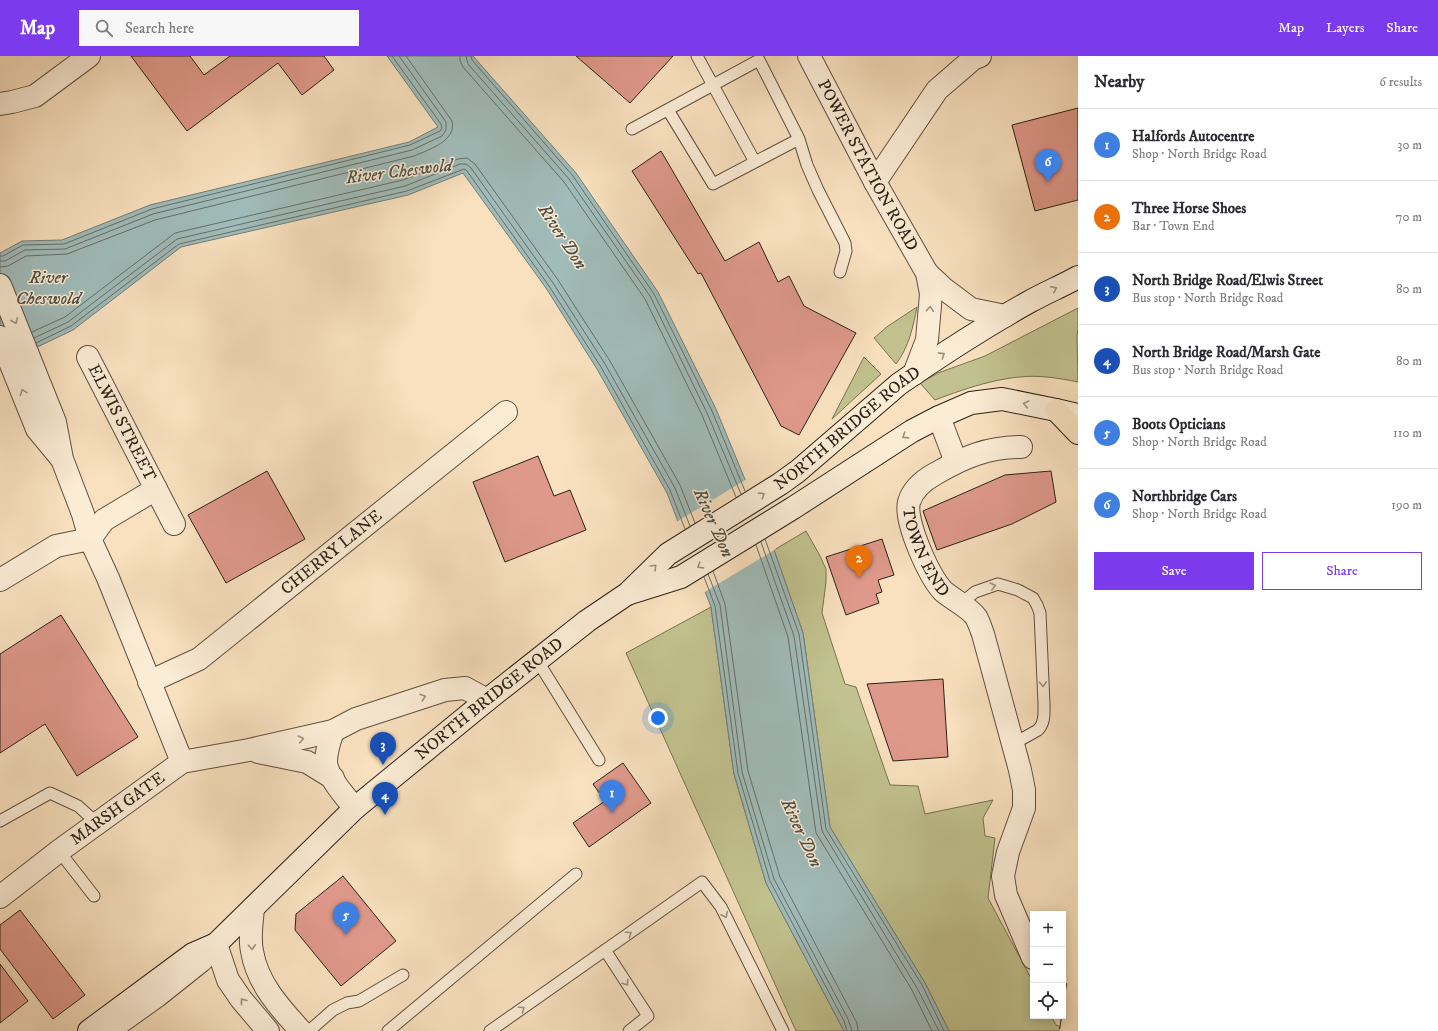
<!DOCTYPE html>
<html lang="en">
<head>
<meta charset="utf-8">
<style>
  body { margin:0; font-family:"IM FELL DW Pica",serif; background:#f7f7f7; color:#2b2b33 }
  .controls { position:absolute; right:12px; bottom:12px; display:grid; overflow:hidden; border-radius:0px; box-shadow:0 2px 10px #0003 }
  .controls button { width:36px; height:36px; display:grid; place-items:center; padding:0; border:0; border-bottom:1px solid #e1e1e2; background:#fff; color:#2b2b33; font:20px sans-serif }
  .you { position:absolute; left:658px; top:662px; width:14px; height:14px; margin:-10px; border:3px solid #fff; border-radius:50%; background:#1a73e8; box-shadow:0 0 0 6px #1a73e833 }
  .badge { display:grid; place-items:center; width:26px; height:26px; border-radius:50%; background:#7c3aed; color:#fff; font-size:13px; font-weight:700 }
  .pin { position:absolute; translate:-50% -33px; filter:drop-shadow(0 1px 2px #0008) }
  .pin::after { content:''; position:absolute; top:21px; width:14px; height:12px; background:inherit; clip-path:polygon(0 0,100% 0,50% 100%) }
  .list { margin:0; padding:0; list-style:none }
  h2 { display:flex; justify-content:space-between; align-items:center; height:52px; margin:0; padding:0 16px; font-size:17px }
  h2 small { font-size:13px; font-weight:400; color:#7c7c81 }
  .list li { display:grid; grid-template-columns:26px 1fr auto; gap:12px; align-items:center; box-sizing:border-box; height:72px; padding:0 16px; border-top:1px solid #e1e1e2 }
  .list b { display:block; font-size:15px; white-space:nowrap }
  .list p { margin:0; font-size:13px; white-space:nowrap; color:#7c7c81 }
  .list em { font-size:13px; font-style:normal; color:#7c7c81 }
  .actions { display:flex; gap:8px; padding:12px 16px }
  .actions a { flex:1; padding:9px 0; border:1px solid #7c3aed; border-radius:0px; text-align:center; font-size:14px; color:#7c3aed }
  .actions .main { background:#7c3aed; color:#fff }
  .icon { flex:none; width:22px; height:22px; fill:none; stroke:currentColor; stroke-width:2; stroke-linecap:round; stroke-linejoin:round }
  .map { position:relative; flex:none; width:1078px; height:975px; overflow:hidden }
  header { display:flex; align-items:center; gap:24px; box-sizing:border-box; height:56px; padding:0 20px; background:#7c3aed; color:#fff }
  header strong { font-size:19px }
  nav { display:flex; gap:22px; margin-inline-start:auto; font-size:14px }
  .search { width:280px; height:36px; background:#f7f7f7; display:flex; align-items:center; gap:10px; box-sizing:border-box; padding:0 14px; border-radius:0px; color:#7c7c81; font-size:15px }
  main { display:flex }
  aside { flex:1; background:#fff }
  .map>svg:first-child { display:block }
</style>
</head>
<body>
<header>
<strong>Map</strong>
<div class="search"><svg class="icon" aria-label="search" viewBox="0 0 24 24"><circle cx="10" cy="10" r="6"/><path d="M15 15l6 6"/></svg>Search here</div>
<nav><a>Map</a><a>Layers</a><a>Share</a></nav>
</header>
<main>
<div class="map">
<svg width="1078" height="975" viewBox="0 0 1078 975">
  <rect width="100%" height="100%" fill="#f9e1bf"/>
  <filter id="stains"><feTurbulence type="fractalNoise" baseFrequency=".005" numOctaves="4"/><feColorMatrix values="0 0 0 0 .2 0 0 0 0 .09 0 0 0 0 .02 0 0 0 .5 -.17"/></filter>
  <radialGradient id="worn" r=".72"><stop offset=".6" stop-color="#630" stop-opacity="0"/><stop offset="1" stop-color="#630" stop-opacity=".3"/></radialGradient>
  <path fill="#c1c28f" stroke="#767253" d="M917,251C913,271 909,291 896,308L874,282L888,270Z
    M1078,252V273L1077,280L1078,326C1068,324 1057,322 1047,321C1010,317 969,331 935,344L920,327L938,317L985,300Z
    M864,301L881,318L832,363Z
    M806,475L819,498L826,513V526L822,557L845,628L856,631L890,729L918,730L925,758L993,744L983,762L985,780L995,782L988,842L1033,926V960H1051L1056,969L1069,975H949L925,927L830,771L803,577L774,494Z
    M711,551L734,718L766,827L844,975H796L626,597Z"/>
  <path fill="#a0bcba" stroke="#717e79" d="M387,0H473L576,117L658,236L716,353L774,494L803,577L830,771L925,927L949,975H844L766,827L734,718L711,551L667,437L597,313L546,232L463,117L408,139L181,191L73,274L33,293L0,303V197L22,185L62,184L150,149L409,86L438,71Z"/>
  <path fill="#f9e1bf" d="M747,423L776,493L703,537L676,466Z"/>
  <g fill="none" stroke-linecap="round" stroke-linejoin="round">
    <path stroke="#666e68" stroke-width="1" d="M460,0V5L463,11L564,126L645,243L702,359L736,441
      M466,0L468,8L569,123L650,240L707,357L741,438
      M471,0L472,4L573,120L654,238L712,355L745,435
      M0,200H3L23,189L64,188L152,153L410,89L440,75L442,72L441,68L392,0
      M0,205H5L25,194L65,193L153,158L412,94L442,80L446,74V66L399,0
      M0,211L8,210L26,200L67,198L155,164L414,100C428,94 457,85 452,65L406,0
      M32,276L65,261L175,177L403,124L458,103L467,102L475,108L558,224L610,305L680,429L695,467
      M34,282L68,266L177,183L405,130L460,108H466L471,112L553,227L605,308L675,432L690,470
      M36,287L71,270L179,188L407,135L464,113L467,115L549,230L601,311L670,434L685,473
      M765,483L799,578L826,773L922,929L944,975
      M761,486L794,580L822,775L917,932L939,975
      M756,489L788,581L816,777L912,934L932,975
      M713,515L725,548L748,715L780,821L857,967L858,975
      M708,518L720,549L742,716L774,823L848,963L852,975
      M704,521L715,550L738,717L770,825L844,965L847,975"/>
  </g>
  <path fill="#df998b" stroke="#2b2117" d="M131,0H190L204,19L230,0H324L334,14L302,39L278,7L187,75Z
    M576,0H673L630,47Z
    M1078,52V144L1035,155L1012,69Z
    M661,95L725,205L759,186L778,226L789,220L804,250L856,277L799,379L781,370L701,217L698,218L632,115Z
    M538,400L554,440L570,434L586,474L505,506L473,426Z
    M267,415L305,483L226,527L188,459Z
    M1051,415L1056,446L1012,468L937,494L923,455L1005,419Z
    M882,483L894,519L878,524L882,536L876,538L879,547L846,559L826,501Z
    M61,559L138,681L77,720L45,668L0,697V598Z
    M943,623L948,701L893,705L867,628Z
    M623,707L651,747L589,791L573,767L605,745L593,728Z
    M343,820L396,885L341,930L295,874L296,858Z
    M20,854L85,939L53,963L0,893V869Z
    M0,908L28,945L0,967Z"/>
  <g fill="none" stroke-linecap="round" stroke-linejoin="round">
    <defs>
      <path id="lane" d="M697,0L755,106
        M668,54L713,128L799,83
        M632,73L759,4L799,83L807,109L818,134L845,187L846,195L840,216
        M960,548L975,536L998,528L1018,534L1033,542L1037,549L1040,557L1044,648C1044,657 1045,667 1038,674L1013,688
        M537,604L599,704
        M0,765L50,737L78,750L97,767
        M59,795L94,840
        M605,894L648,960L629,975
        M309,975L333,954L347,947L359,945L403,919
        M388,975L576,818
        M490,975L702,826L721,851L783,975"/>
      <g id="street">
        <path id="s1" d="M809,0L875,126L927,217L931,238L927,284L914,318"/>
        <path d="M0,48L12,46L35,40L89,0"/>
        <path d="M875,126L937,34L973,3L980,0"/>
        <path d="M927,217L943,232L971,253L1005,260"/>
        <path d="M0,229L55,366L62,403L83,458L90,483L108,522L182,706"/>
        <path d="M0,281L37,373L61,402"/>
        <path id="s2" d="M88,301L174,468"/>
        <path d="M939,361L956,406"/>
        <path id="s3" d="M1021,391C988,391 964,401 935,418C924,424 913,433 909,446C904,465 929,520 943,535C952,543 970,552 976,561C979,566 981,573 983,578L1020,714L1024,734V752L1008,796L1003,820L1006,839L1033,902"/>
        <path d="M0,524L56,490L90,483L104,464L156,433"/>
        <path id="s4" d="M149,626L199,603L506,356"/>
        <path d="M333,675C329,686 326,695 326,706C327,720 346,742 355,752"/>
        <path d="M258,696L307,706L333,722"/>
        <path id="s5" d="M0,841L59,795L182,706L249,694L333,675L356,663L445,634L465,632L487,644"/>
        <path d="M253,852C252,866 249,882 252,895C257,927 280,952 301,975"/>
        <path d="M216,888L228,924L241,943L268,975"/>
        <path d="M108,975L157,940L201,905L211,894"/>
      </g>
      <g id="secondary">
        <path d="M630,537L681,521L793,452L912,375L939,361L971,347L1002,343L1056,354L1078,359"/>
        <path id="s6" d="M89,975L193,898L216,888L355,752L487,644L587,565L627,538L668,498L780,428L798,415L899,328C941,299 984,271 1029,246C1045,237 1062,230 1078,221"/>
      </g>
      <path id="highway" d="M1056,354L1078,377"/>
    </defs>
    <use href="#lane" stroke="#5e5141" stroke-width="13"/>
    <use href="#street" stroke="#5e5141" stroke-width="24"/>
    <use href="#secondary" stroke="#2b2117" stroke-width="24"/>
    <use href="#highway" stroke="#2b2117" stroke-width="24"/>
    <use href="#lane" stroke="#fbecd5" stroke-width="11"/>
    <use href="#street" stroke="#fbecd5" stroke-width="22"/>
    <use href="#secondary" stroke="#fbecd5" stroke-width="22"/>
    <use href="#highway" stroke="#f9e1bf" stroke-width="22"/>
    <defs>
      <path id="highway-bridge" d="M1071,975L1078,929"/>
    </defs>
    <use href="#highway-bridge" stroke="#2b2117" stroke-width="24" stroke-linecap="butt"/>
    <use href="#highway-bridge" stroke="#f9e1bf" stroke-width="22"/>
  </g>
  <defs><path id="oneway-chevron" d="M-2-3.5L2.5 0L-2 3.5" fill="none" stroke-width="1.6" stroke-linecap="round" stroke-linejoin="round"/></defs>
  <g stroke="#9d9180">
    <use href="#oneway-chevron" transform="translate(1054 233) rotate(-27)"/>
    <use href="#oneway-chevron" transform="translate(930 253) rotate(-86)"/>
    <use href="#oneway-chevron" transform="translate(15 265) rotate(68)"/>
    <use href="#oneway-chevron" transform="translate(942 299) rotate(-33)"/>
    <use href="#oneway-chevron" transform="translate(23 336) rotate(-111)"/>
    <use href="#oneway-chevron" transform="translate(1026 348) rotate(-168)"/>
    <use href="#oneway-chevron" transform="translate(905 380) rotate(147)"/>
    <use href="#oneway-chevron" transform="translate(762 439) rotate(-32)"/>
    <use href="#oneway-chevron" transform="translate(700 510) rotate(148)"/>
    <use href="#oneway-chevron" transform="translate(654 511) rotate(-45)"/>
    <use href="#oneway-chevron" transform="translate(993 530) rotate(-14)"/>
    <use href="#oneway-chevron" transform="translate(1043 628) rotate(87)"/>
    <use href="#oneway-chevron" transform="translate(423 641) rotate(-18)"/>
    <use href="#oneway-chevron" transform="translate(301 683) rotate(-12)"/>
    <use href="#oneway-chevron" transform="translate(725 859) rotate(63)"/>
    <use href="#oneway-chevron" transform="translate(629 878) rotate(-35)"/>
    <use href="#oneway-chevron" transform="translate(252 891) rotate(87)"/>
    <use href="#oneway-chevron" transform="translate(626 927) rotate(56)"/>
    <use href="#oneway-chevron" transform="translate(243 945) rotate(-128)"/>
    <use href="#oneway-chevron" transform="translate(522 953) rotate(-35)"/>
  </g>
  <g text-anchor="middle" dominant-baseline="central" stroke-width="3" stroke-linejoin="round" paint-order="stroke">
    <g font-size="17" fill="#2b2117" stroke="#fbecd5">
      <text stroke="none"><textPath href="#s1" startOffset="124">POWER STATION ROAD</textPath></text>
      <text stroke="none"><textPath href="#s2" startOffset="74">ELWIS STREET</textPath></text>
      <text stroke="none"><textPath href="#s6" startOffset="972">NORTH BRIDGE ROAD</textPath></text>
      <text stroke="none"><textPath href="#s3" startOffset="184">TOWN END</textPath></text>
      <text stroke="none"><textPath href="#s4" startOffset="225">CHERRY LANE</textPath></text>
      <text stroke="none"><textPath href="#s6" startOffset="522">NORTH BRIDGE ROAD</textPath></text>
      <text stroke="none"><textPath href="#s5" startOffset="147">MARSH GATE</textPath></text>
    </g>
    <g font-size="18" font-style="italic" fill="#4e5048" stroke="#fbecd5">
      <text transform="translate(399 116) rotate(-7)">River Cheswold</text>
      <text transform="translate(562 181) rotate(57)">River Don</text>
      <text x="48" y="222">River<tspan x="48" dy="21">Cheswold</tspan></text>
      <text transform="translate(713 467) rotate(66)">River Don</text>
      <text transform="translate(801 777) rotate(65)">River Don</text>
    </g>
  </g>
  <rect width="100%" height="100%" filter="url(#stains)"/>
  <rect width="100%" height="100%" fill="url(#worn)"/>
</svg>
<div class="controls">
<button>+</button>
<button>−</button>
<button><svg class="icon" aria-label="locate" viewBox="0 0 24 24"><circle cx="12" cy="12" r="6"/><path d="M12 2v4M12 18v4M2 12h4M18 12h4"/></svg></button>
</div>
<div class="you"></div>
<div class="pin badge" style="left:612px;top:757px;background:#3f7fe0">1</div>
<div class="pin badge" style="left:859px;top:522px;background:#e8710a">2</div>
<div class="pin badge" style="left:383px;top:709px;background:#1a4fb4">3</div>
<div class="pin badge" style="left:385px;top:759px;background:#1a4fb4">4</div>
<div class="pin badge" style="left:346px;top:879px;background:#3f7fe0">5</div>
<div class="pin badge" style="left:1048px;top:126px;background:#3f7fe0">6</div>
</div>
<aside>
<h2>Nearby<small>6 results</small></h2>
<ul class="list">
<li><span class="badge" style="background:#3f7fe0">1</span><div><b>Halfords Autocentre</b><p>Shop · North Bridge Road</p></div><em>30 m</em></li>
<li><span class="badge" style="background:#e8710a">2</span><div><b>Three Horse Shoes</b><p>Bar · Town End</p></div><em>70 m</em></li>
<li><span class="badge" style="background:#1a4fb4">3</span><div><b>North Bridge Road/Elwis Street</b><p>Bus stop · North Bridge Road</p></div><em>80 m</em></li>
<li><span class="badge" style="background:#1a4fb4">4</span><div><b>North Bridge Road/Marsh Gate</b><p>Bus stop · North Bridge Road</p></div><em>80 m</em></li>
<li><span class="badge" style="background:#3f7fe0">5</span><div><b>Boots Opticians</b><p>Shop · North Bridge Road</p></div><em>110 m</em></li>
<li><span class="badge" style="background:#3f7fe0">6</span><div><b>Northbridge Cars</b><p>Shop · North Bridge Road</p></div><em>190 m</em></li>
</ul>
<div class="actions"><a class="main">Save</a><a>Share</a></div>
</aside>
</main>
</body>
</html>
